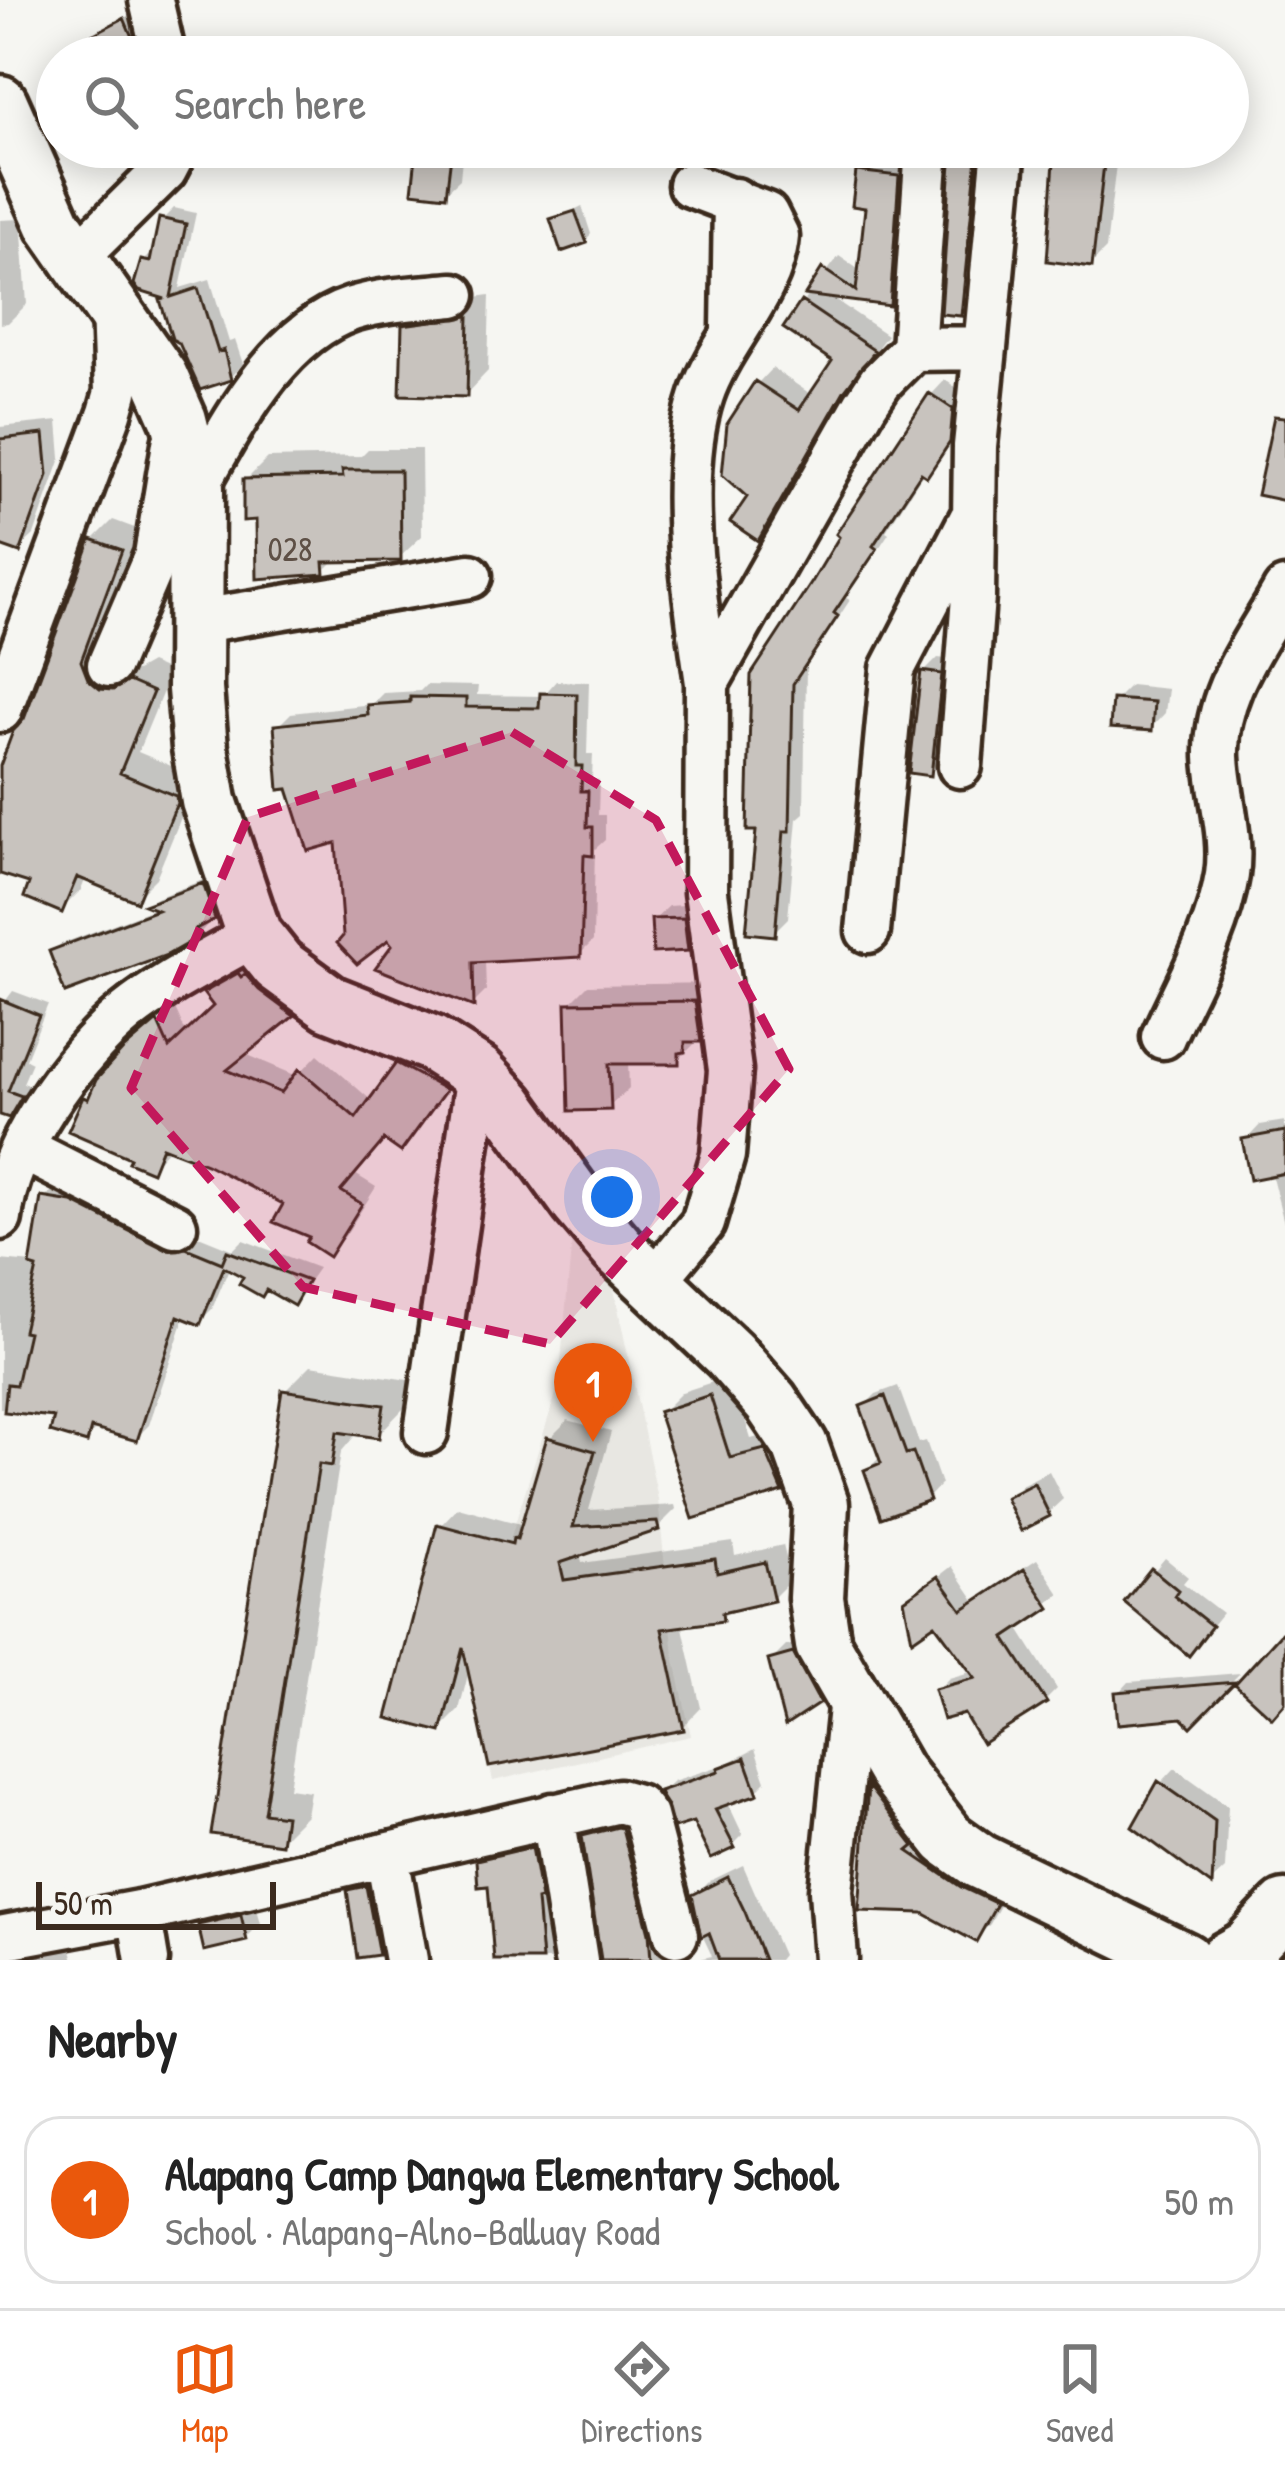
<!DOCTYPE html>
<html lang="en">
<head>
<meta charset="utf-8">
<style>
  body { margin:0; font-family:"Patrick Hand",sans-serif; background:#f6f6f6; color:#222 }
  .scale { position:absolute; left:36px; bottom:30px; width:240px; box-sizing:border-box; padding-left:12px; border:6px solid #3b2a1e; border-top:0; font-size:33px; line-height:42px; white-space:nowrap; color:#3b2a1e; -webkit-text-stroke:9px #f6f6f2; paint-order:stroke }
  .you { position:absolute; left:612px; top:1197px; width:42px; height:42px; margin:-30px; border:9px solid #fff; border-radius:50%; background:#1a73e8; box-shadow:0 0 0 18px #1a73e833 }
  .badge { display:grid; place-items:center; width:78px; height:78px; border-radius:50%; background:#ea580c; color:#fff; font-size:39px; font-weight:700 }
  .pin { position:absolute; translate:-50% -99px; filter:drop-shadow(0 3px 6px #0008) }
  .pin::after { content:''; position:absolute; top:63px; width:42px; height:36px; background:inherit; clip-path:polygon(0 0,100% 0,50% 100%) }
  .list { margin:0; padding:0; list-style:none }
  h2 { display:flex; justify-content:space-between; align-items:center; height:156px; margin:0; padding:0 48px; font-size:51px }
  h2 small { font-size:39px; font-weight:400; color:#767676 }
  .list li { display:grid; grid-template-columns:78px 1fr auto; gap:36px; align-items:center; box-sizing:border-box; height:168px; margin:0 24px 24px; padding:0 24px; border:3px solid #e0e0e0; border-radius:36px }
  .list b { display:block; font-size:45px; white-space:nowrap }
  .list p { margin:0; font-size:39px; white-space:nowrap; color:#767676 }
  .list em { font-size:39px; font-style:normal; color:#767676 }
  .icon { flex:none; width:66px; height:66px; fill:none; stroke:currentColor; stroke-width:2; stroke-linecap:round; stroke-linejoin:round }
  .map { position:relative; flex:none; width:1285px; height:1960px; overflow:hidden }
  .search { position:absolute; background:#fff; box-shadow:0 6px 30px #0003; left:36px; right:36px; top:36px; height:132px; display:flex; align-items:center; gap:30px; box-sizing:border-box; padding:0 42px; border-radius:66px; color:#767676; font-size:45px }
  .sheet { height:348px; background:#fff }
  nav { display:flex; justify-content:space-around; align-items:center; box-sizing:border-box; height:168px; border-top:3px solid #e0e0e0; background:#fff; font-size:33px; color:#767676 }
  nav a { display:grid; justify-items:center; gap:6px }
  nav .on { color:#ea580c }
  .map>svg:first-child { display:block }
</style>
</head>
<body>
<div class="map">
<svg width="1285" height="1960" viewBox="0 0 1285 1960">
  <rect width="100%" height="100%" fill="#f6f6f2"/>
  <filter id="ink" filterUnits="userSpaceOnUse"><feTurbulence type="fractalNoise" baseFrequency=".00833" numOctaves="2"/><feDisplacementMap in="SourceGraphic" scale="24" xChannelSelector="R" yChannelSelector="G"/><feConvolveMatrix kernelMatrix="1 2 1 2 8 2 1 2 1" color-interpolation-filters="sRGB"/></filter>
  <g filter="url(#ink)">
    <path fill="#e8e7e2" d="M574,1214L602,1232L658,1499L674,1655L691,1736L493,1781L474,1695L479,1638L559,1384Z"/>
    <path fill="#0003" d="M131,14L140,34L102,57L92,38Z
      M420,147H463L460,179L445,193Z
      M711,147H788L772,165L709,158Z
      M862,147H914L904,288L889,303L828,295L887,335L858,373L772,523L758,537L751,496L730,425L758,383L772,368L812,395L836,360L803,303L839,256L861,271L869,205L855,204Z
      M955,147H990L975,298L960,313Z
      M1059,147H1118L1106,249L1091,264Z
      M582,206L591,234L585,241L554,220Z
      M174,208L196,213L180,288L210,279L229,342L235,340L243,364L231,376L202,386L168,297L144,261L155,250L162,220Z
      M21,219L27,304L8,323L0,324V220Z
      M490,295L488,371L466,394L405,326L427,304Z
      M945,380L966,394L963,424L941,459L924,472L886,531L889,533L846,598L850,600L806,667L804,813L797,819L788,918L773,933L759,828L754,676L931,395Z
      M58,421L61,458L34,535L19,549L0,543V427Z
      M368,449H421L422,536L399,558L336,559L323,572L259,517L246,480L268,458L361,456Z
      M113,520L140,530L100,640L121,670L136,671L150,663L171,672L138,752L195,776L196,781L156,878L136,898L86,878L81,890L61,910L33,881L0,871V770L27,720L93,540Z
      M938,658L955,660L945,758L930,773L923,673Z
      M556,681L589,682L587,754H593L592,779L599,780L598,815H605V840L595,849L593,941L580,954L485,960L486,991L473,1004L388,936L346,937L339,839L278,726L291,713L372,704L383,693L420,691L426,685L478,686L477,695L543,696Z
      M1130,685L1168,689L1165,713L1151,728L1115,700Z
      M211,877L222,908L204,921L207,925L200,933L166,952H53L61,944L158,907L150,904L156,898Z
      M698,904L702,934L687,948L654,920L669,906Z
      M256,959L308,998L243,1053L297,1076L318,1054L372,1101L415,1048L460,1073L401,1148L385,1137L355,1174L376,1187L345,1236L329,1253L287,1203L207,1162L170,1147L151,1168L86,1098L144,1034L175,1008L187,1035L217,1006L207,993L224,977Z
      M714,983L719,1020L677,1061H628L629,1088L609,1107L569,1004L588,985Z
      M13,991L48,1004L26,1059L32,1062L23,1083L30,1085L8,1115L0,1112V1008Z
      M1285,1121V1227L1271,1173L1246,1140L1260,1125Z
      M57,1186L179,1237H201L233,1250L243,1240L318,1268L294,1302L230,1266L212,1309L199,1322L185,1316L149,1425L136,1438L98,1427L86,1439L58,1415L0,1408V1260L33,1263L44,1199Z
      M311,1365L408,1380L404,1408L378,1435L358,1432L341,1452L289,1788L310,1791L306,1815L280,1841L214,1831L285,1391Z
      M731,1376L751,1439L785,1430L802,1469L782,1489L695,1516L662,1412L682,1392Z
      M898,1386L919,1443L926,1441L941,1484L929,1497L867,1470L881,1456L863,1407L876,1394Z
      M568,1420L611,1432L589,1510L675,1505L676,1509L657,1528L580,1553L582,1563L733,1542L735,1556L783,1545L791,1580L772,1599L731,1608L722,1618L682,1623L701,1708L683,1727L470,1667L459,1710L440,1729V1526L458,1507L524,1525L550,1438Z
      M1049,1471L1063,1499L1048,1513L1009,1499L1023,1484Z
      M1165,1558L1188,1577L1183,1583L1222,1613L1200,1640L1128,1602Z
      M1037,1559L1060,1594L1017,1626L1057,1689L1045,1701L966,1711L937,1690L949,1678L974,1671L936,1620L907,1601L952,1566L975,1600Z
      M808,1641L832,1686L818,1700L771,1661L786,1646Z
      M1240,1673L1191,1723L1183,1715L1118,1694L1129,1682Z
      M755,1749L766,1781L756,1791L727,1801L743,1835L733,1845L662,1791L673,1781L726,1764Z
      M1175,1768L1228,1806L1225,1869L1211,1882L1136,1826L1161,1783Z
      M884,1774L1009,1889L990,1924L976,1939L924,1910L862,1908L870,1787Z
      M636,1815L663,1917L665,1960H603L585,1837L600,1822Z
      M546,1834L557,1960H497L491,1883L479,1861L494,1846Z
      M743,1865L782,1955L778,1960H694L712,1956L704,1939L695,1896L710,1881Z
      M381,1873L392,1938L378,1953L351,1891L365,1876Z
      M255,1902L261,1923L246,1938L201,1925L216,1911Z
      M70,1946L74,1960H20L22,1958Z"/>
    <path fill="#c8c3be" stroke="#3b2a1e" stroke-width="3" d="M124,18L135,44L110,57H99L88,37Z
      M417,147H452L446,196L412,192Z
      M952,147H978L961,316L941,314Z
      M1055,147H1106L1092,267L1047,261Z
      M856,171L899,176L890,306L805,295L822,268L856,291L865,208L852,206Z
      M575,211L587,243L561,252L550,219Z
      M159,218L186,224L171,297L198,288L218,352L224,350L231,380L200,390L179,343L172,339L160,300L165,299L139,291L134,284L141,260L150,262Z
      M801,301L875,351L844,391L758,541L730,522L747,497L722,475L727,424L755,381L799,410L832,361L783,328Z
      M469,316L467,397L400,395L402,325Z
      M929,393L953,409L950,442L927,477L921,473L873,546L877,549L834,613L838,616L793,684L790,831H784L775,936L746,933L756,831H747L751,675L812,582L839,537L836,534Z
      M1274,416L1285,417V501L1257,495Z
      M44,434L48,475L20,553L0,546V439Z
      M342,470H400L401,561L324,562L325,574L257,579L256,520L243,521V479L343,477Z
      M91,539L122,550L81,661L88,679L100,689L113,690L128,681L153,692L120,773L176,796L177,803L137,902L77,877L62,913L24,897L29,883L0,874V766L13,731L24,719Z
      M921,671L942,674L931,776L909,773Z
      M540,693L577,694L576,766H582L581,791H588L587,827H593V856L584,855L581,957L473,963L474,1007L375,968L392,945L388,940L357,964L337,943L343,936L336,843L308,851L288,789L279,790L274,725L368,715L367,705L410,702V697L466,698V707L539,708Z
      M1112,699L1154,702L1152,731L1110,728Z
      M203,883L215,919L196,929L202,935L167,955L65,993L49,951L157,910L144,905Z
      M684,918L688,951L653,953L651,919Z
      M238,973L241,977L245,974L259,990L294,1016L227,1070L281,1093L299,1069L356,1118L396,1063L446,1090L401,1152L384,1140L341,1191L362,1204L329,1257L306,1242L309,1237L273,1222L283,1204L206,1164L162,1147L152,1172L128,1162L130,1158L68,1131L83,1097L88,1099L96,1080L123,1050L157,1021L169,1048L213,1006L203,993Z
      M0,999L39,1015L8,1091L22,1096L9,1118L0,1115Z
      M695,1001L701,1042H685V1052L679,1053V1064H609L611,1110L569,1111L566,1003Z
      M1285,1131V1173L1250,1180L1242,1139Z
      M41,1197L72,1202L165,1249L186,1248L222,1263L227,1251L308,1281L294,1306L266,1290L262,1297L239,1284L243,1277L224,1267L200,1325L178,1316L137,1441L91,1428L87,1443L50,1432L54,1417L4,1412L7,1384L16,1385L28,1332L23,1331L37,1268L30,1266Z
      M282,1390L384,1405L379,1438L337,1432L332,1466L319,1464L264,1813L285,1816L281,1844L211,1834Z
      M710,1395L730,1458L765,1449L783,1492L693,1519L658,1412Z
      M885,1396L906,1454L913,1452L930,1500L881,1518L864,1470L881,1463L860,1406Z
      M547,1437L595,1451L573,1527L657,1522L659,1530L560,1563L564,1580L715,1559L717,1573L765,1562L774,1601L722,1613L723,1621L662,1629L684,1730L489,1767L463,1648L441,1732L387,1718L437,1524L512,1544L513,1538L517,1539Z
      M1034,1483L1050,1516L1021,1531L1005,1498Z
      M1151,1568L1178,1590L1174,1596L1212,1626L1189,1656L1124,1602Z
      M1024,1569L1050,1608L1005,1638L1047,1703L982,1744L964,1714L943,1720L934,1689L975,1678L935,1624L912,1640L904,1600L938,1576L962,1610Z
      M1285,1629V1703L1272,1718L1235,1684Z
      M793,1653L820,1703L785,1726L768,1660Z
      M1235,1682L1191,1727L1182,1718L1118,1724L1115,1692Z
      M745,1758L758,1794L715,1809L735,1848L711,1859L693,1822L674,1828L659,1791L719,1771L718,1768Z
      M1158,1781L1215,1821L1212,1886L1132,1827Z
      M868,1786L914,1846L908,1851L961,1887L997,1904L976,1942L923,1913L859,1911Z
      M618,1827L622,1828L649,1933L651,1960H601L582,1836Z
      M532,1847L541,1899L537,1900L542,1960H494L488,1886L478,1887L476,1860Z
      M728,1877L745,1912L764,1960H719L709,1933L701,1937L692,1895Z
      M366,1886L379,1955L357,1958L347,1890Z
      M241,1915L247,1941L204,1951L198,1925Z"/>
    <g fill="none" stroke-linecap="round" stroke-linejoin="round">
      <defs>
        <path id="minor" d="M151,0L164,57
          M690,185L766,214L777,236C772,294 720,341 702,395C675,475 695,600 707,683
          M75,259L165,170L177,147
          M733,329L735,200
          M985,348L1004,147
          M913,349L927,147
          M196,488C233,424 277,334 352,309C384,299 421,298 454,295
          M194,622L470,576
          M109,665L156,555L174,444
          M0,710L110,413L116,392L113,308
          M868,931L893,669L971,519
          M1163,1037C1186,986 1218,932 1227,875C1233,836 1219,796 1217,757C1215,691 1255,644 1285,590
          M22,1148L175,1226
          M0,1218C7,1149 72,1057 126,1013C164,982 212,960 254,935
          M654,1282L703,1223L723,1155L730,1070L706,892L707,683L865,405L880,382L913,349L985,348L975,446L973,597L960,766
          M426,1432L478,1073
          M553,1815L576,1960
          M387,1856L406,1960
          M139,1912L147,1960
          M0,1938L139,1912L619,1801L637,1806L645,1816L676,1935
          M836,1960L831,1890L851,1698"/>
        <path id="major" d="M0,103L54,225L160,377L179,420L196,488L195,689L200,748L209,801L254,935L278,965L330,1003L431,1043L478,1073L508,1105L578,1202L618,1249L729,1354L771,1402L800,1445L821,1504L816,1598L823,1645L896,1772L948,1839L979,1861L1184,1960
          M1226,1960L1247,1948L1285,1908"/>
      </defs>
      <use href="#minor" stroke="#3b2a1e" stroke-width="51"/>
      <use href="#major" stroke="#3b2a1e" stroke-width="63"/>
      <use href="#minor" stroke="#f6f6f2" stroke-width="42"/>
      <use href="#major" stroke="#f6f6f2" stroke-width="54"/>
    </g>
  </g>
  <path fill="#c2185b" fill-opacity="0.2" stroke="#c2185b" stroke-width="9" stroke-dasharray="24 15" stroke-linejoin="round" d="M512,732L656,820L789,1069L550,1344L303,1287L131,1088L248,817Z"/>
  <g text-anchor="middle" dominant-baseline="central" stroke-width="12" stroke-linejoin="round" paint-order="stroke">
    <g font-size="33" fill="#5e5046">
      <text x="290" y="549">028</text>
    </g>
  </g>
</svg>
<div class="scale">50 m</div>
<div class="you"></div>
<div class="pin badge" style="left:593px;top:1442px">1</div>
<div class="search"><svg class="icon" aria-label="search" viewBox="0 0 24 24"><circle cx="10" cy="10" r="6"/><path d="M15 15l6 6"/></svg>Search here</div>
</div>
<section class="sheet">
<h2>Nearby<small></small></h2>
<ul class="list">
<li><span class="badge">1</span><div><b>Alapang Camp Dangwa Elementary School</b><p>School · Alapang-Alno-Balluay Road</p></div><em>50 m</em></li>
</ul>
</section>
<nav>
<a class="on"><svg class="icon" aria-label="map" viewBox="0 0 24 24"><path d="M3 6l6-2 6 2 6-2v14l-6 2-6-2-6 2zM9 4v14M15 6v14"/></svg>Map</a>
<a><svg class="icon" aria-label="directions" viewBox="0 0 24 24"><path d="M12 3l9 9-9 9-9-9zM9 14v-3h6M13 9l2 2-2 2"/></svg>Directions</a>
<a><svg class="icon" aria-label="saved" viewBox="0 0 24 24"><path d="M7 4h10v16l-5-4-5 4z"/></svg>Saved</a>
</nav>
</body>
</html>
